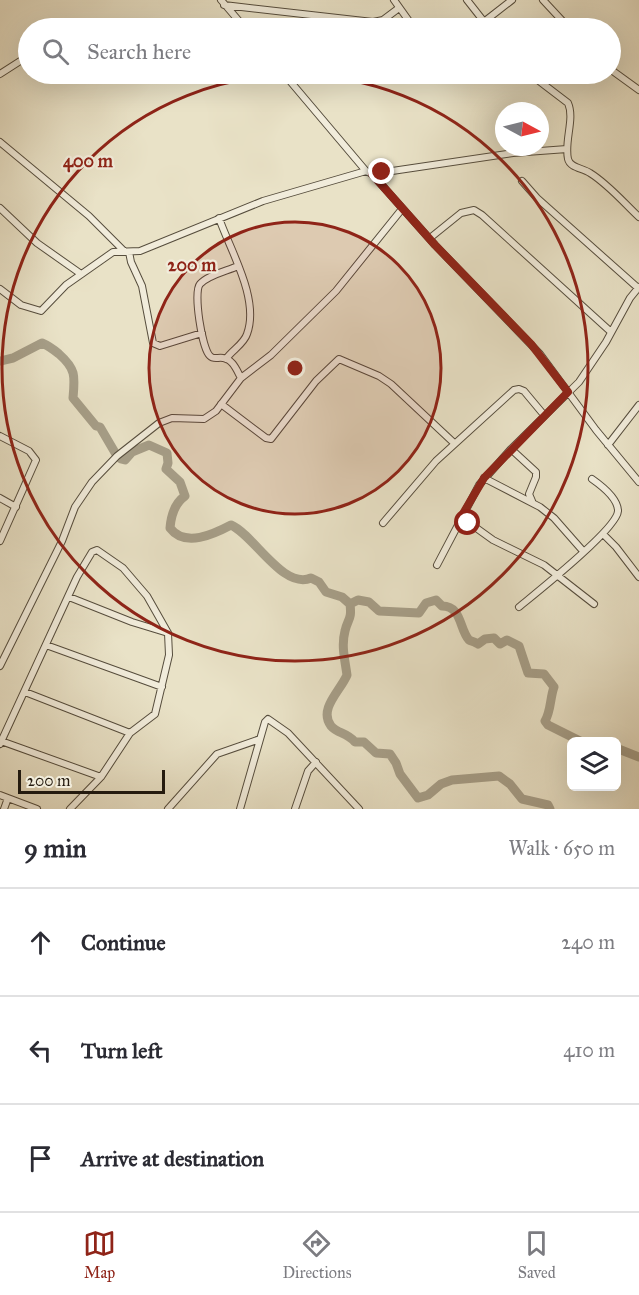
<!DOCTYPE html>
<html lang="en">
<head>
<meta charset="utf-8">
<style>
  body { margin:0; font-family:"IM FELL Great Primer",serif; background:#f2f2f3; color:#2b2b33 }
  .controls { position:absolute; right:18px; bottom:18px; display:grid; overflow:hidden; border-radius:9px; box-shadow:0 6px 24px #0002 }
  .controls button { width:54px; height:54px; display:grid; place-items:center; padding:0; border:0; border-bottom:2px solid #e1e1e2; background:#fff; color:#2b2b33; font:30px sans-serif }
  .compass { position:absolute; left:495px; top:102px; width:54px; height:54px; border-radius:50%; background:#fff; box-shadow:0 6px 24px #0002; rotate:97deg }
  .scale { position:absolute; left:18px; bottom:15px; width:147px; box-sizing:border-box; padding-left:6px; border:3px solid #251b0f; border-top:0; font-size:16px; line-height:21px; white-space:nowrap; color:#251b0f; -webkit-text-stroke:4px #f1ecdb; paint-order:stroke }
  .stop { position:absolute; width:18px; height:18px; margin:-14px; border:4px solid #8f2418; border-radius:50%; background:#fff }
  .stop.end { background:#8f2418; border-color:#fff; box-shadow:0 2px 6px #0008 }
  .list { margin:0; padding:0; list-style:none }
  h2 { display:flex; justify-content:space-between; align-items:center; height:78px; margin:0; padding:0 24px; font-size:26px }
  h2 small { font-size:20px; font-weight:400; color:#7c7c81 }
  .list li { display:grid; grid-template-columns:39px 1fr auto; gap:18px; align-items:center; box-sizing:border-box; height:108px; padding:0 24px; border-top:2px solid #e1e1e2 }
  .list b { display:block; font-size:22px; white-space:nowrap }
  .list em { font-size:20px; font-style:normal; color:#7c7c81 }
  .icon { flex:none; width:33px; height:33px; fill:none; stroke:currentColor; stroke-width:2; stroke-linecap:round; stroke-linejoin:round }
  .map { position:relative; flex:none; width:639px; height:809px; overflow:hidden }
  .search { position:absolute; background:#fff; box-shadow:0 6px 24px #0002; left:18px; right:18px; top:18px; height:66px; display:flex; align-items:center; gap:15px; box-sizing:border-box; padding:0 21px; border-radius:33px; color:#7c7c81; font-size:22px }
  .sheet { height:402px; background:#fff }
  nav { display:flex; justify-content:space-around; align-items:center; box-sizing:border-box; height:84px; border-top:2px solid #e1e1e2; background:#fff; font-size:16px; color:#7c7c81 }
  nav a { display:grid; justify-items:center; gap:3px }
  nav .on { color:#8f2418 }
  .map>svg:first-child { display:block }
</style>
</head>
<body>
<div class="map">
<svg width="639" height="809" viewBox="0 0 639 809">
  <rect width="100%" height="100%" fill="#e9e2c7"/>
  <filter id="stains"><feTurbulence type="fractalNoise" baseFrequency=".00333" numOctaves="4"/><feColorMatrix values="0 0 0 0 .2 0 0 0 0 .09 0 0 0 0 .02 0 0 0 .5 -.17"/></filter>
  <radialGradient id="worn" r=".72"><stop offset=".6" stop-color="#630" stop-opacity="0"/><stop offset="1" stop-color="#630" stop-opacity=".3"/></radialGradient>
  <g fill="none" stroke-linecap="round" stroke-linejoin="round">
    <path stroke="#a69e88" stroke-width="9" d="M0,361L13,358L42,343C49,346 53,349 59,354C76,369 75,376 73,398L96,426L100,427L117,456L121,459L125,460L132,452L149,445L167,453L168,463L166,469L180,482L185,496C175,503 171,516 170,528C185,548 214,534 231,525C254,535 283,590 311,578L319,582L326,592L342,597L350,604C352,620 348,618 345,631C341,646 345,660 347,675C341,690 318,709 331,726C338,734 346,732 355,742H364L376,753L390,754L396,763L400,774L418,798L428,795L441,784L452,780L499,776L510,784L522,799L548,805L550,809
      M350,604L358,600L369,602L379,611L419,613L426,603L436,600L442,606C462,606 459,629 469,640C471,641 477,643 478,644L485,639L494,638L500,644L507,640L519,646L528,673L544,674L554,687C550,698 551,711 545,721L548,725L582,742
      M616,748L639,757"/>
    <defs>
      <path id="minor" d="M221,0L245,28
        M394,0L414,28
        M467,0L489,28
        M543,0L569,28
        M224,5L373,22L383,20L399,8
        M476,28L512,0
        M610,69L639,90
        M0,74L28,56
        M284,74L366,171L372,174L435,245L540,354L596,430L639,482
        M530,74L568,103C575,119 564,141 568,159C570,168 583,168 590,173C608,184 624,203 639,217
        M0,142L89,216L123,250
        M372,174L513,153L567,149
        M522,181L537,198L638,288
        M0,208L37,243L81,274
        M219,218C230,250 260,299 247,334C244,344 232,350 226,359
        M430,238L461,213L474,210L482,215L611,332
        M129,252L131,262L142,286L153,343L160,346L202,333
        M238,266C227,271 208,275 200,284C193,292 202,349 210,356C214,360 218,357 223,358C233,359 237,371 241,378
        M0,289L21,305L41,311L66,285L113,252L140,251L263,201L366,171
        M221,404L266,438L271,439L316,381L339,359L379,376L391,384L454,443
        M0,436L29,451L36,460L0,541
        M608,445L639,405
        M511,449L536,472V477L529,494L532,501
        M484,478L540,507L554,518L583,551
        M0,498L16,507
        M461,517L493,540L544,565L594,604
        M383,523L436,461L514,390L519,389L524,391L544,415
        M603,534L616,547L639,577
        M437,565L479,485L511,449L579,382L606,342L630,298L639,287
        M69,597L132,622L168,633
        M519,607C536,593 617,529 618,511C618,498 602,486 592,479
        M46,645L162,687
        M0,666L62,541L75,507L92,482L117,456L159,423L172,418L204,419L216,411L241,378L271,355L336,291L402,209
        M25,692L130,733
        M1,741L101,777
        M0,744L77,577L92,552L97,550L123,568L147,596L168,633L169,655L155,714L130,733L101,777L70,809
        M0,795L37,809
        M4,809L8,798
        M168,809L217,754L260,739
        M240,809L265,722L268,719L288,733L359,809
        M295,809L308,771L316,762"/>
    </defs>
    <use href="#minor" stroke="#564d3d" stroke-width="8"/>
    <use href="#minor" stroke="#f1ecdb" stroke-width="6"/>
  </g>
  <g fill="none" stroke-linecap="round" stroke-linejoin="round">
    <path stroke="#8f2418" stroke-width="8" d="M382,172L372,174L435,245L531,344L568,392L484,478L461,517L468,523"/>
  </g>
  <circle cx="295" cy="368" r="146" fill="#8f2418" fill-opacity=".12"/>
  <g fill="none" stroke="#8f2418" stroke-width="3">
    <circle cx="295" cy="368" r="146"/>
    <circle cx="295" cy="368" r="293"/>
  </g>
  <circle cx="295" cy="368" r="9" fill="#8f2418" stroke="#f1ecdb" stroke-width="3"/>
  <g font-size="18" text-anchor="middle" font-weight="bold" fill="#8f2418" stroke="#f1ecdb" stroke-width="4.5" stroke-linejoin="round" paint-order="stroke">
    <text x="88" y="167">400 m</text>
    <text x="192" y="271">200 m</text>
  </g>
  <rect width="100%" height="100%" filter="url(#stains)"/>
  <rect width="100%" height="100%" fill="url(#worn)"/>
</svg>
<div class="controls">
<button><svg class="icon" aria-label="layers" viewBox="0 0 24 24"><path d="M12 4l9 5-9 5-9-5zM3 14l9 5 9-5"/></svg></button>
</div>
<svg class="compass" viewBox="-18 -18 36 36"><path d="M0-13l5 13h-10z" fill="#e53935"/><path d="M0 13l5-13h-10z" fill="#7c7c81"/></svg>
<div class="scale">200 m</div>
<div class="stop" style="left:468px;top:523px"></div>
<div class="stop end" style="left:382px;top:172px"></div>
<div class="search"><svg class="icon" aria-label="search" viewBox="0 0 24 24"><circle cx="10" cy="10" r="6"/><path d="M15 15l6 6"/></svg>Search here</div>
</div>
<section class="sheet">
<h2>9 min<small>Walk · 650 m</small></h2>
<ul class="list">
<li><svg class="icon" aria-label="ahead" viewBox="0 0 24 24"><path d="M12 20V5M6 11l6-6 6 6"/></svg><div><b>Continue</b></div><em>240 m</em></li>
<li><svg class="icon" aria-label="left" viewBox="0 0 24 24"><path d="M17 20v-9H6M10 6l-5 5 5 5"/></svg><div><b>Turn left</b></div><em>410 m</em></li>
<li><svg class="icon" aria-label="arrive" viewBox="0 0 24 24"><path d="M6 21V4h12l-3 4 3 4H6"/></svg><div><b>Arrive at destination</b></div></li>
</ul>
</section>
<nav>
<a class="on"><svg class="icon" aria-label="map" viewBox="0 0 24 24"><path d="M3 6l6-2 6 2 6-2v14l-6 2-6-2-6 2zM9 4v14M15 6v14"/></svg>Map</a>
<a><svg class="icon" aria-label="directions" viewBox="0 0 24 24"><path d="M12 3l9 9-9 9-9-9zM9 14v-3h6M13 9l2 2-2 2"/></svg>Directions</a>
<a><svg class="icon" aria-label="saved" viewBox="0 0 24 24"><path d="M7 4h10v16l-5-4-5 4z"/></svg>Saved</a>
</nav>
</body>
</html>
